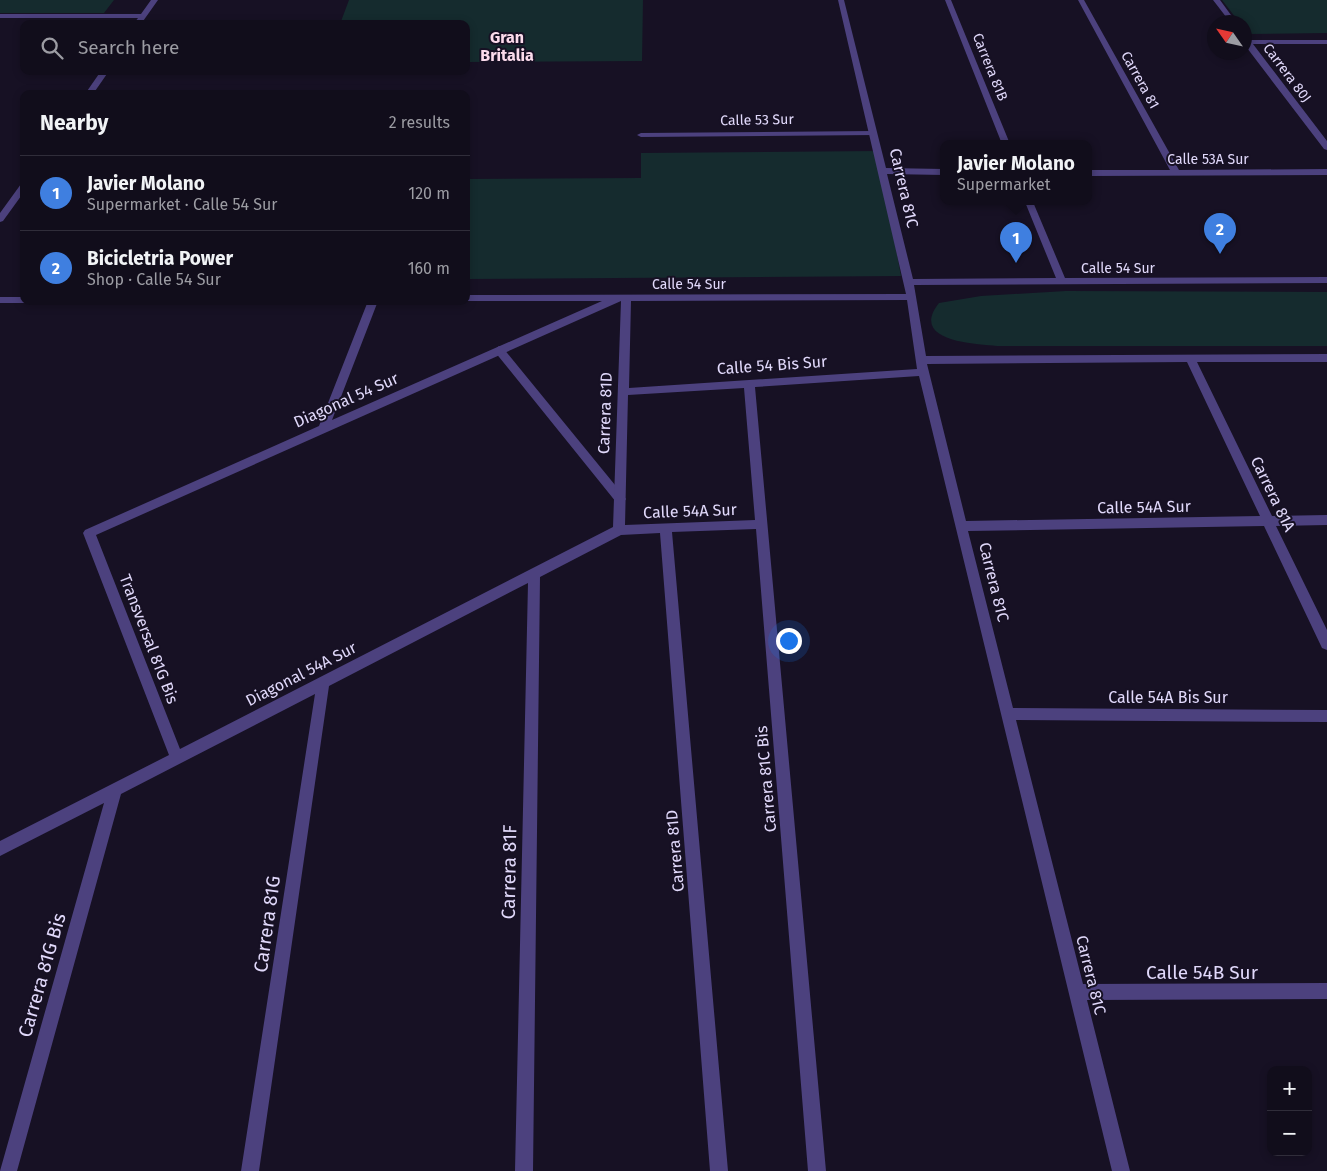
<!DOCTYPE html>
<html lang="en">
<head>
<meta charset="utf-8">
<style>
  body { margin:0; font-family:"Fira Sans",sans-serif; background:#1e1b28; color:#f1f3f6 }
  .controls { position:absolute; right:15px; bottom:15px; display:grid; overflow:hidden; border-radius:10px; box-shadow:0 2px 8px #0003 }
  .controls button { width:45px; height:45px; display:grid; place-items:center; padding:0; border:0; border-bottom:1px solid #302d3a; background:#110d1b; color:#f1f3f6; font:25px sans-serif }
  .compass { position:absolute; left:1207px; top:15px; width:45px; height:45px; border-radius:50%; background:#110d1b; box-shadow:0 2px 8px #0003; rotate:304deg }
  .you { position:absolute; left:788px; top:640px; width:18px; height:18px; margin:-12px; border:4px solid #fff; border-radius:50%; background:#1a73e8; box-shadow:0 0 0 8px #1a73e833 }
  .badge { display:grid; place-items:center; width:32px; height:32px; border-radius:50%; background:#b45309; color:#fff; font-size:16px; font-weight:700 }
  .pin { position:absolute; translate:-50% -41px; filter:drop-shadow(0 1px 2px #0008) }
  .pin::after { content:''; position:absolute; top:26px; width:18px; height:15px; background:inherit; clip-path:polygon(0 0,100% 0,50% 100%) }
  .popup { position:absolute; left:940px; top:140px; width:152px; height:65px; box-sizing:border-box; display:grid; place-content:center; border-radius:10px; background:#110d1b; filter:drop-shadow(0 1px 4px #0005); font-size:16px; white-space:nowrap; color:#9c9ca3 }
  .popup b { font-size:19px; color:#f1f3f6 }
  .popup::after { content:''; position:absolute; left:50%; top:100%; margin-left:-10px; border:10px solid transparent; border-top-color:#110d1b }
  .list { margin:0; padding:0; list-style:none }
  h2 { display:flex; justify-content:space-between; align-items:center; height:65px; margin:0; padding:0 20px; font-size:21px }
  h2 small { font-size:16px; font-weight:400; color:#9c9ca3 }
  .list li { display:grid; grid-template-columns:32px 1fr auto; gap:15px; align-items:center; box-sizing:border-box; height:75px; padding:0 20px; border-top:1px solid #302d3a }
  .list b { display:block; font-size:19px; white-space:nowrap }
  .list p { margin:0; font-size:16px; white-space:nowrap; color:#9c9ca3 }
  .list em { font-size:16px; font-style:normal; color:#9c9ca3 }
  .icon { flex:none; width:28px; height:28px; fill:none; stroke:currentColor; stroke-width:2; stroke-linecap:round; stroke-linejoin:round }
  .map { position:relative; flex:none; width:1327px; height:1171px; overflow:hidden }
  .search { position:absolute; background:#110d1b; box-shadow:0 2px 8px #0003; left:20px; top:20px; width:450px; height:55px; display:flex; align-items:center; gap:12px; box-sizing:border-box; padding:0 18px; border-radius:10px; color:#9c9ca3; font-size:19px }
  .panel { position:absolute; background:#110d1b; box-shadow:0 2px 8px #0003; left:20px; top:90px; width:450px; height:215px; border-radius:10px }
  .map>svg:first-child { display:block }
</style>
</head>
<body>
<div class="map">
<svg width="1327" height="1171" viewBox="0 0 1327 1171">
  <rect width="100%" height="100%" fill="#171124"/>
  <path fill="#152b2e" d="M0,0H114L104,13H0Z
    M349,0H643L642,61L466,62V24H340Z
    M1222,0H1327V33L1247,34L1245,30L1244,22H1239Z
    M878,151L901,276L466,279V179L641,178V153Z
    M1066,291L1327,292V346H997C973,344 909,341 939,303L981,296Z"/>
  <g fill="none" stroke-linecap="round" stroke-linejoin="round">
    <path fill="#4c417e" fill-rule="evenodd" d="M873,131L877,133L876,135L641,137L637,135L641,133Z
      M499,346L503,348L624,496L626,499L624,502H616L495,352L494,350Z"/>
    <path fill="#4c417e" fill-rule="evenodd" d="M151,0H158L141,24L135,22L138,18H0V14H141Z
      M838,0H844L886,168L944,169V175L887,174L913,279L1056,278L1025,202H1033L1065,278L1327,277V283L914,285L926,356L1327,354V362H1197L1272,516L1327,515V525L1276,526L1327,630V650L1322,648L1264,526L968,531L1013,708L1327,710V722L1016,720L1083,984L1327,983V999L1087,1000L1130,1171H1112L919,376L755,387L826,1171H808L756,529L672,532L728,1171H710L660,533L621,535L540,577L533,1171H515L528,583L329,686L259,1171H241L315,694L121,794L17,1171H0L104,803L0,856V841L169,755L83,533L85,530L319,426L368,301H378L332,420L602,301H466V295L906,294ZM907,300L917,369L629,388L631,301ZM621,301L613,527L180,749L96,535ZM1187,362L1260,516L966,521L927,364ZM744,388L755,520L625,525L628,395Z
      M945,0H951L1010,144H1002Z
      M1078,0H1084L1179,170L1327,169V175L1088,176V170H1170Z
      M1213,0H1220L1236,22H1230Z
      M1244,36L1249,40H1327V44H1253L1327,141V150L1324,149L1244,44Z
      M101,71H109L93,94H85Z
      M24,183V192L3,221L0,222V213L21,184Z
      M0,297H24V301H28L24,303H0Z"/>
  </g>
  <g text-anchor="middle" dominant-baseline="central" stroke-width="4" stroke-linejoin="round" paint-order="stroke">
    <g font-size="14" fill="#e1d9fb" stroke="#171124">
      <text transform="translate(990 67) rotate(68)">Carrera 81B</text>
      <text transform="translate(1287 73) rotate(53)">Carrera 80J</text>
      <text transform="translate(1140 80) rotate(61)">Carrera 81</text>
      <text transform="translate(757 120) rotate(-1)">Calle 53 Sur</text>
      <text x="1208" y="159">Calle 53A Sur</text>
      <text x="1118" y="268">Calle 54 Sur</text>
      <text x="689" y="284">Calle 54 Sur</text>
    </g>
    <g font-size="16" font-weight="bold" fill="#fbdbeb" stroke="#171124">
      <text x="507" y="37">Gran<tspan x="507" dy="18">Britalia</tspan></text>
    </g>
    <g font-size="16" fill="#e1d9fb" stroke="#171124">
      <text transform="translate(904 188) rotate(77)">Carrera 81C</text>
      <text transform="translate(772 365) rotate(-4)">Calle 54 Bis Sur</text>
      <text transform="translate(346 400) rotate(-24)">Diagonal 54 Sur</text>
      <text transform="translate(605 413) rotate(-88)">Carrera 81D</text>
      <text transform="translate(1273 494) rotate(64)">Carrera 81A</text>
      <text transform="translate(1144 507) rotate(-1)">Calle 54A Sur</text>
      <text transform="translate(690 511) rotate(-2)">Calle 54A Sur</text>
      <text transform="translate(994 582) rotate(76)">Carrera 81C</text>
      <text transform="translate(149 639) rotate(69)">Transversal 81G Bis</text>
      <text transform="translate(301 674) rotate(-27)">Diagonal 54A Sur</text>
      <text x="1168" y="697">Calle 54A Bis Sur</text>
      <text transform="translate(766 779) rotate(-95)">Carrera 81C Bis</text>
      <text transform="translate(675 851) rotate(-95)">Carrera 81D</text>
      <text transform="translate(1091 975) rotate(76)">Carrera 81C</text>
    </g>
    <g font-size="19" fill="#e1d9fb" stroke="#171124">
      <text transform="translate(509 872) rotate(-89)">Carrera 81F</text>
      <text transform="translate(267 924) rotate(-82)">Carrera 81G</text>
      <text x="1202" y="972">Calle 54B Sur</text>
      <text transform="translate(42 975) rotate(-74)">Carrera 81G Bis</text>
    </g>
  </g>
</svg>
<div class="controls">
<button>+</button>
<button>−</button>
</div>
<svg class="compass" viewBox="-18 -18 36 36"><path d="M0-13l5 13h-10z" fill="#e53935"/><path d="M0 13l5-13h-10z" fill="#9c9ca3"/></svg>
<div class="you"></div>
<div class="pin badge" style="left:1016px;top:263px;background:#3f7fe0">1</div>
<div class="popup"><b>Javier Molano</b>Supermarket</div>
<div class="pin badge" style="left:1220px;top:254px;background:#3f7fe0">2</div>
<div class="search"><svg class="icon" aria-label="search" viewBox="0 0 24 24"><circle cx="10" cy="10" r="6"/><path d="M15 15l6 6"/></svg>Search here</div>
<section class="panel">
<h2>Nearby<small>2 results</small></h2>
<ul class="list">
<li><span class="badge" style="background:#3f7fe0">1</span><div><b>Javier Molano</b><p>Supermarket · Calle 54 Sur</p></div><em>120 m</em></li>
<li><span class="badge" style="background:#3f7fe0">2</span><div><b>Bicicletria Power</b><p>Shop · Calle 54 Sur</p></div><em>160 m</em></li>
</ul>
</section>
</div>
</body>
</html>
